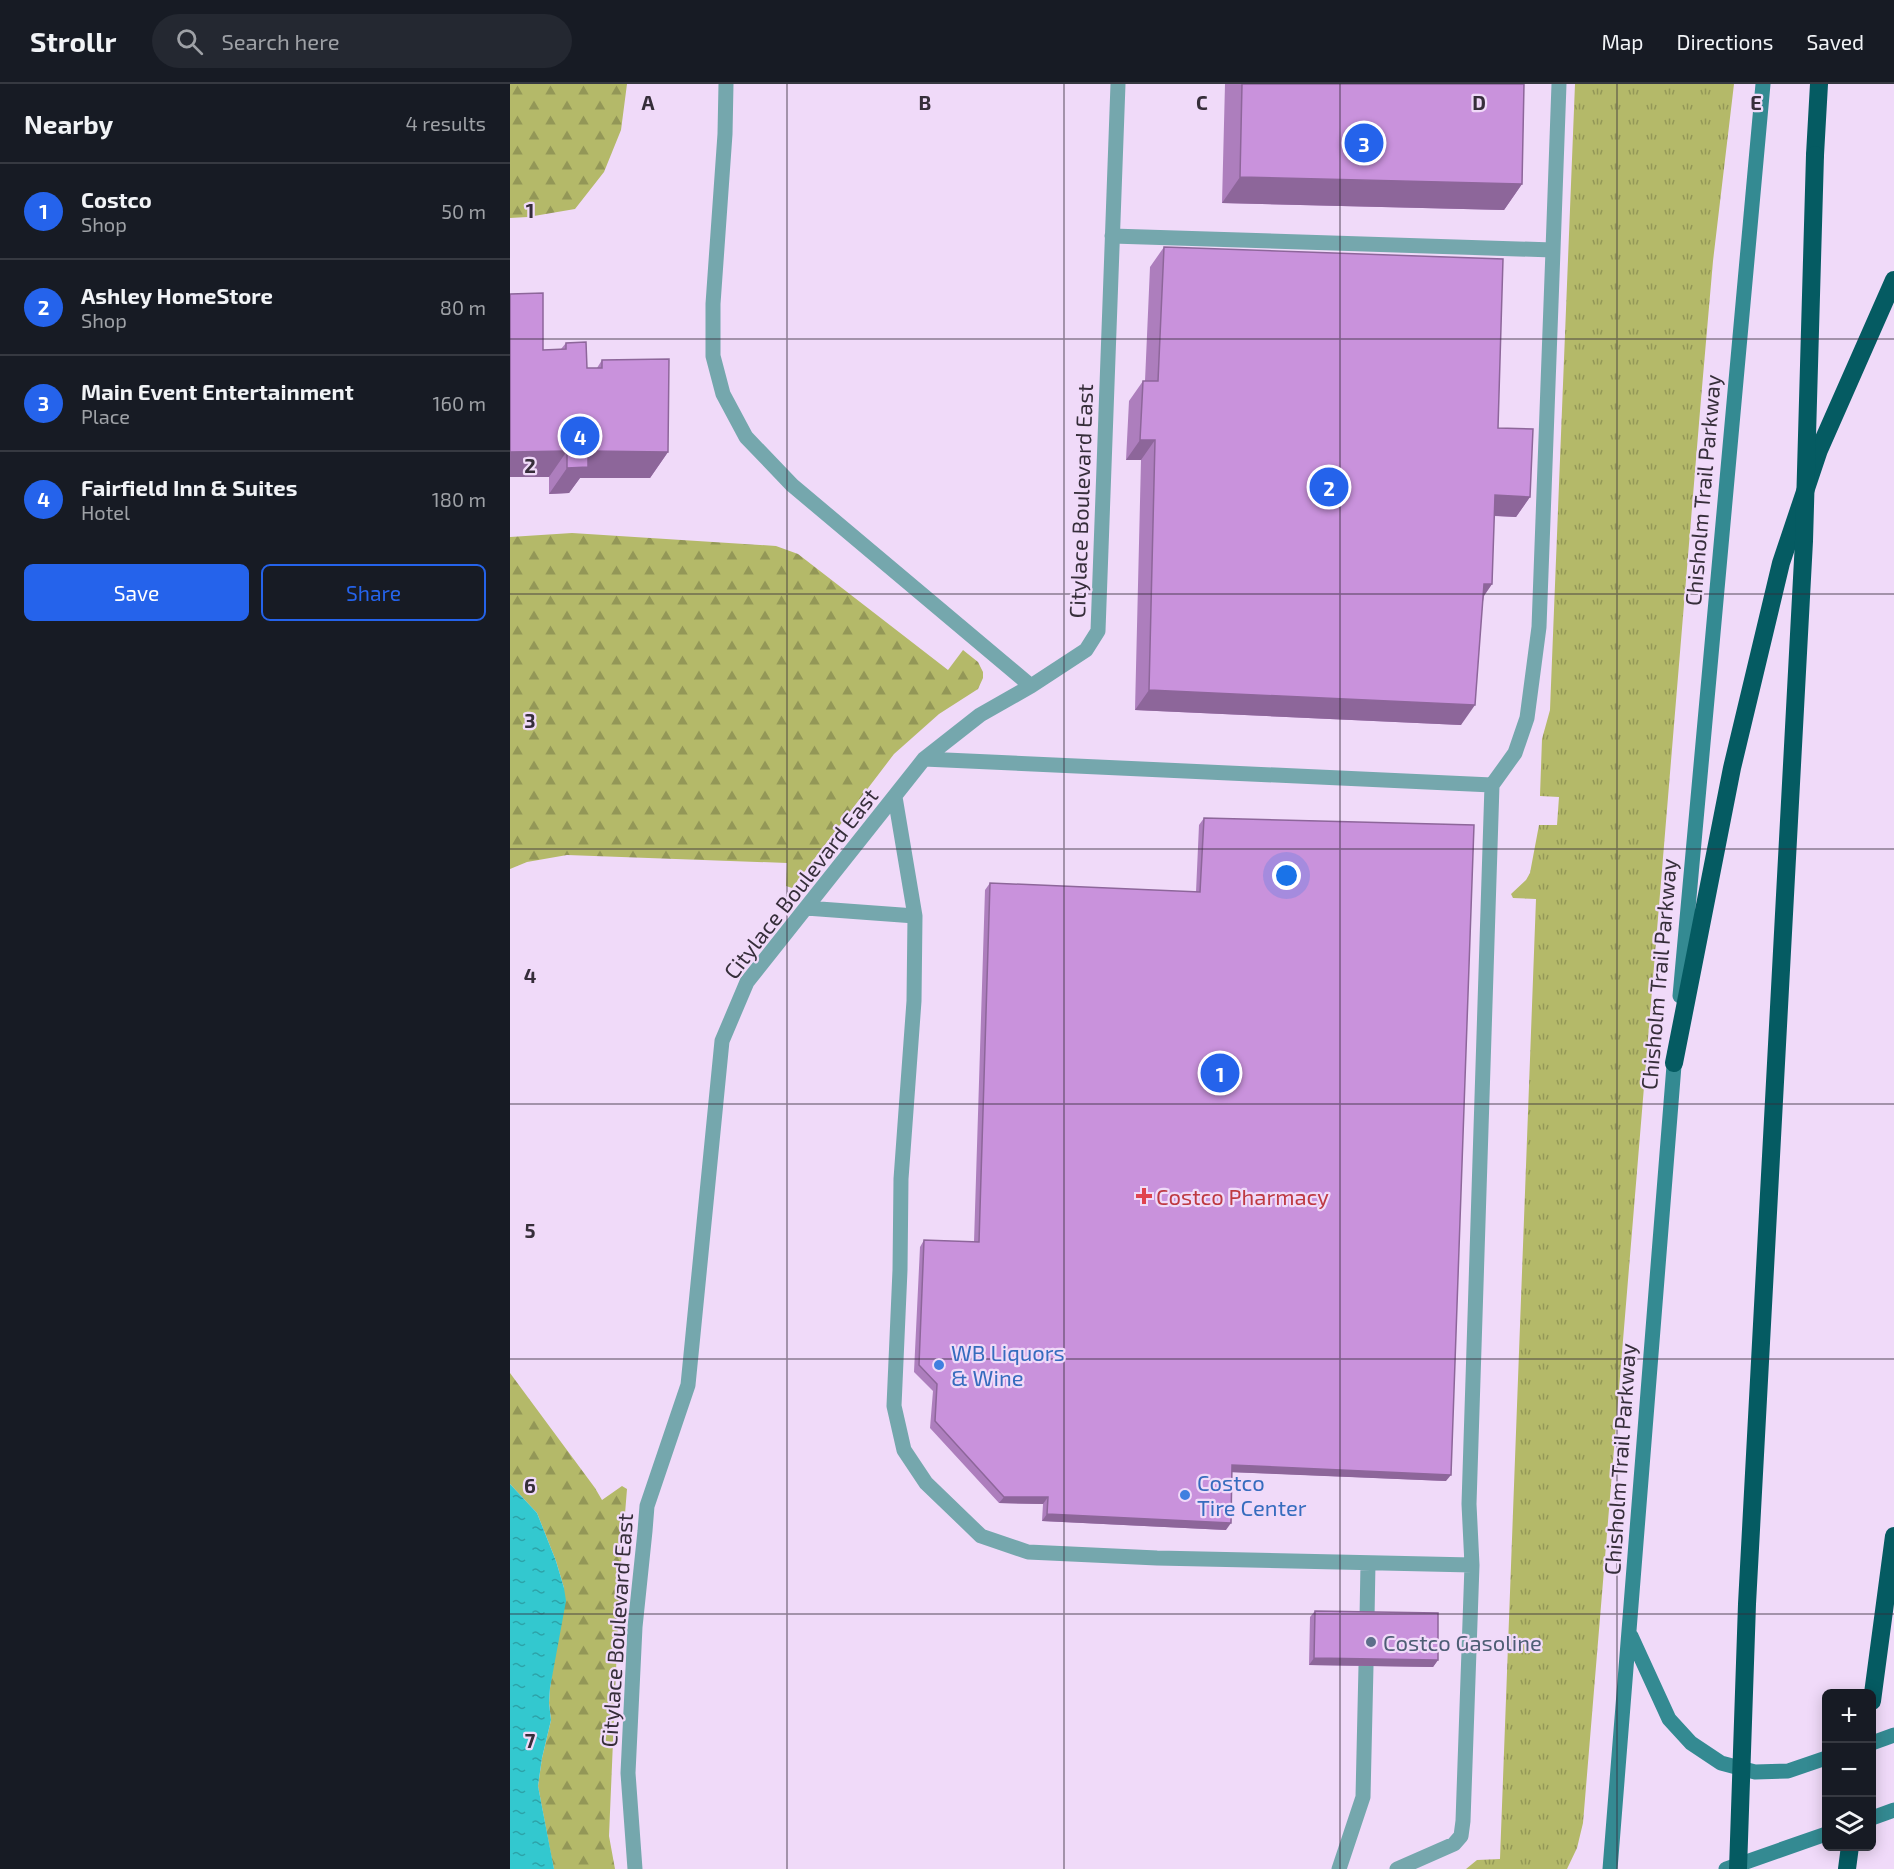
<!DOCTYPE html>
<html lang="en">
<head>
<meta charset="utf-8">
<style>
  body { margin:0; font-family:"Exo 2",sans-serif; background:#242831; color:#f1f3f6 }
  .controls { position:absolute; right:18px; bottom:18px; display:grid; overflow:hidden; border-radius:9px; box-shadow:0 3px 15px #0003 }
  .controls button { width:54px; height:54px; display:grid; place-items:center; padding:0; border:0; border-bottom:2px solid #363941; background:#171b24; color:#f1f3f6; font:30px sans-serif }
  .you { position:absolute; left:777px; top:792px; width:21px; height:21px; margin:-15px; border:4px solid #fff; border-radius:50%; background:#1a73e8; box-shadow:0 0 0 9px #1a73e833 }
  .badge { display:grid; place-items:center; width:39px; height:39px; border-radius:50%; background:#2563eb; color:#fff; font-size:20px; font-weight:700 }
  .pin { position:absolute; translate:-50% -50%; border:3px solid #fff; box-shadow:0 2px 6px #0006 }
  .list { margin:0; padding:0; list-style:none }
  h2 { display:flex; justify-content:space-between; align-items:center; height:78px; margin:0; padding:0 24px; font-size:26px }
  h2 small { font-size:20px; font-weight:400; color:#9ea1a6 }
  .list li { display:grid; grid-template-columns:39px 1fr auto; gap:18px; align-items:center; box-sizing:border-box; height:96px; padding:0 24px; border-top:2px solid #363941 }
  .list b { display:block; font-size:22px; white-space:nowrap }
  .list p { margin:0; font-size:20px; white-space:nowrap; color:#9ea1a6 }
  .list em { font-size:20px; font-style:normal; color:#9ea1a6 }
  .actions { display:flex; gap:12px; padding:18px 24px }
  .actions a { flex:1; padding:14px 0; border:2px solid #2563eb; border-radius:9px; text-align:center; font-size:21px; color:#2563eb }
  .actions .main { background:#2563eb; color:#fff }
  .icon { flex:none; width:33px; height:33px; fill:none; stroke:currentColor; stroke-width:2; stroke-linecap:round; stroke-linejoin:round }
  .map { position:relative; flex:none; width:1384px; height:1785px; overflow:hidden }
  header { display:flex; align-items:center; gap:36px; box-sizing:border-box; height:84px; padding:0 30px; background:#171b24; border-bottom:2px solid #363941 }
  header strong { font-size:28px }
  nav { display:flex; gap:33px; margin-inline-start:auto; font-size:21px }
  .search { width:420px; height:54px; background:#242831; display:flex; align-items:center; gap:15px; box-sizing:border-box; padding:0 21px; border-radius:33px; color:#9ea1a6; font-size:22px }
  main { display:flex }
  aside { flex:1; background:#171b24 }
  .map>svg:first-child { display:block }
</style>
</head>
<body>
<header>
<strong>Strollr</strong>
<div class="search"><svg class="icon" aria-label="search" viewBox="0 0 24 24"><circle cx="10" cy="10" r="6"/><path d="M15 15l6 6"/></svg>Search here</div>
<nav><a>Map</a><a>Directions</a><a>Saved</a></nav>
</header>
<main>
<aside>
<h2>Nearby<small>4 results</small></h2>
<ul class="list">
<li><span class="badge">1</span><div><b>Costco</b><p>Shop</p></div><em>50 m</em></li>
<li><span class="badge">2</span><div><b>Ashley HomeStore</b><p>Shop</p></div><em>80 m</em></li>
<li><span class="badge">3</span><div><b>Main Event Entertainment</b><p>Place</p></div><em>160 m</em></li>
<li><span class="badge">4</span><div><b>Fairfield Inn &amp; Suites</b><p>Hotel</p></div><em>180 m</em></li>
</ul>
<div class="actions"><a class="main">Save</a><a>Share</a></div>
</aside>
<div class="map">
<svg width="1384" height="1785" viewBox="0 0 1384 1785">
  <defs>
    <pattern id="grass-tufts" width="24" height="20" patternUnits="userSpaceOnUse" patternTransform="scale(1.5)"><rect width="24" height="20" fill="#b4b969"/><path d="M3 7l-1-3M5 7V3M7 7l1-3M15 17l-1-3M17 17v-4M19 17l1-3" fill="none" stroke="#939757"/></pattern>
    <pattern id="forest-firs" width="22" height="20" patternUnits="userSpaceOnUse" patternTransform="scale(1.5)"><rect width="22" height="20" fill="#b4b969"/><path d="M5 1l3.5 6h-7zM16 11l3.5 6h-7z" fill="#939757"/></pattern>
    <pattern id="water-ripples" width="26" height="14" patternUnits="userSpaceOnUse" patternTransform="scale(1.5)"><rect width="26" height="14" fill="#33c8cf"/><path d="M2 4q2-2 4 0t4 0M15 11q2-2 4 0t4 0" fill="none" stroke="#2ca3a9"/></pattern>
  </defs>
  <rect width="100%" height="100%" fill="#f0daf9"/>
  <path fill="url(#grass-tufts)" d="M1065,0H1224L1203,177L1191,315L1073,1739L1067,1764L1057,1785H956L967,1776L990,1775L1026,815L1003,814L1001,810L1016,796L1020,789L1029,741H1047L1049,713L1030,712L1032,655L1040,626Z"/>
  <path fill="url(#forest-firs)" d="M0,0H117L111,46L94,88L65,125L18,133L0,134Z
    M62,449L266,462L288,470L438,586L453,566L468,578L473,588V594L468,605L429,630L384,670L282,804L276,802L277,779L57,771L17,778L0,785V453Z
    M0,1289L85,1404L92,1416L112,1402L117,1405L110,1492L99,1752L105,1785H44L42,1776L28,1702L32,1674L41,1636L39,1619L40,1604L54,1504L46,1477L27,1429L0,1400Z"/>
  <path fill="url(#water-ripples)" d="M0,1400L27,1429L46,1477L54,1504L56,1517L40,1604L39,1619L41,1636L32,1674L28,1702L44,1785H0Z"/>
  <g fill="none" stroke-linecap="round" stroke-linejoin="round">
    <path stroke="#75a7ad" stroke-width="15" d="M216,0L215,50L203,220V272L213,310L236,353L282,401L521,602
      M602,152L1043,166L1049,0
      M414,675L982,701L1005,669L1017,634L1029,543L1043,166
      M385,713L405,832
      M296,824L405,832L404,917L391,1095L390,1186L384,1322L394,1366L416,1399L471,1452L518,1468L647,1474L962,1481
      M857,1534L858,1479
      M125,1785L118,1689L125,1543L135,1447L137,1422L178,1301L212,957L237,898L414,675L470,631L521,602L576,566L588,547L608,0
      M829,1785L853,1713L856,1582
      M887,1785L944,1760L951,1752L953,1737L962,1481L959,1420L982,701"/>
    <path stroke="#348a92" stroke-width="15" d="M1170,912L1253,0
      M1121,1552L1159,1635L1181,1659L1211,1679L1245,1688L1278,1687L1316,1674
      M1362,1659L1384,1651
      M1362,1734L1384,1726
      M1100,1785L1165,969
      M1216,1785L1316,1750"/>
    <path stroke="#055b62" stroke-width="18" d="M1305,71L1309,0
      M1164,979L1222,684L1271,479L1309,366L1384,196
      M1362,1617L1384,1452
      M1337,1785L1340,1762"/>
    <path stroke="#055b62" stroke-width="18" d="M1228,1785L1237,1520L1294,457L1305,71"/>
  </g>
  <path fill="#ad7ebd" d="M715,0H1014L1012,100L994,126L712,119Z
    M654,163L988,344L1020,413L1006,433L984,432L982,500L974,512L951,641L625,626L631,376H616L619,317L633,297H635L640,183Z
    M0,210L33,266L51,265L56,259L77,284H87L92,276L158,368L140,394H70L59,409L39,410V393H0Z
    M694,734L936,1397L722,1388L716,1446L532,1437L533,1420L489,1419L420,1344L423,1307L404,1288L410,1163L414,1156L464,1158L475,806L480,799L686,808L689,741Z
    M805,1527L928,1576L923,1583L799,1581L800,1533Z"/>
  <path fill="#8d669a" d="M730,93L1012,100L994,126L712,119Z
    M630,356H645L631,376H616Z
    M57,367L39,393H0V368Z
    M78,367L158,368L140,394H70L59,409L39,410L57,384Z
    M985,411L1020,413L1006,433L971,431Z
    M974,500H982L968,520Z
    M639,606L965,621L951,641L625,626Z
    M722,1381L941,1391L936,1397L717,1388Z
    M494,1413H538L533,1420L489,1419Z
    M537,1430L721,1439L716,1446L532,1437Z
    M804,1574L928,1576L923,1583L799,1581Z"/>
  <path fill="#c992dc" stroke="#8d669a" stroke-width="1.5" d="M732,0H1014L1012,100L730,93Z
    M654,163L993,175L988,344L1023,345L1020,413L985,411L982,500H974L965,621L639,606L645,356H630L633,297H648Z
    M33,209V266L56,265V259L76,258L77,284H92V276L159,275L158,368L78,367V383L57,384V367L0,368V210Z
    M694,734L964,741L941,1391L722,1381L721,1439L537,1430L538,1413H494L425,1337L427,1300L409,1281L414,1156L469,1158L480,799L690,808Z
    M805,1527L928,1529V1576L804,1574Z"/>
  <path fill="none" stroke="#362e3a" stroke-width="1.5" stroke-opacity="0.55" d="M277,0V1785M554,0V1785M830,0V1785M1107,0V1785M0,255H1384M0,510H1384M0,765H1384M0,1020H1384M0,1275H1384M0,1530H1384"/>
  <path fill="#e0444e" stroke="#f0daf9" stroke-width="2" d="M631 1103h6v6h6v6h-6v6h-6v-6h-6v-6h6z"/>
  <g fill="#3f7fe0" stroke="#f0daf9" stroke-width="2">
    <circle cx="429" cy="1281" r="6"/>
    <circle cx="675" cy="1411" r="6"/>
  </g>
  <circle fill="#5c6f8a" stroke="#f0daf9" stroke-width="2" cx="861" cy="1558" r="6"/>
  <g text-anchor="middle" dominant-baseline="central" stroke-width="4.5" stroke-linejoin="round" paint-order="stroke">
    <g font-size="22" fill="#362e3a" stroke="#f0daf9">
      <text transform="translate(1192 406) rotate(-85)">Chisholm Trail Parkway</text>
      <text transform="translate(570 417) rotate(-88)">Citylace Boulevard East</text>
      <text transform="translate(290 799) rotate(-52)">Citylace Boulevard East</text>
      <text transform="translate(1148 890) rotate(-85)">Chisholm Trail Parkway</text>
      <text transform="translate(1109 1375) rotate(-86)">Chisholm Trail Parkway</text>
      <text transform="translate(106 1546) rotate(-86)">Citylace Boulevard East</text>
    </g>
    <g font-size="22" fill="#be3a42" stroke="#f0daf9" text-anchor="start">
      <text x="646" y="1112">Costco Pharmacy</text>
    </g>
    <g font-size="22" fill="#366cbe" stroke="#f0daf9" text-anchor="start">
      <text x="441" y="1268">WB Liquors<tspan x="441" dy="25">&amp; Wine</tspan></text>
      <text x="687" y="1398">Costco<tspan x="687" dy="25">Tire Center</tspan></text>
    </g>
    <g font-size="22" fill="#4e5e75" stroke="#f0daf9" text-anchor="start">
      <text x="873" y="1558">Costco Gasoline</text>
    </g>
  </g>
  <g font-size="20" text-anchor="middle" font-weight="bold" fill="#362e3a" stroke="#f0daf9" stroke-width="4.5" stroke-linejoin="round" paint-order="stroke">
    <text x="138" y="26">A</text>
    <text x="415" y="26">B</text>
    <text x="692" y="26">C</text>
    <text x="969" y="26">D</text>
    <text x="1246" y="26">E</text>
    <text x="20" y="134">1</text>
    <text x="20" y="389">2</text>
    <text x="20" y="644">3</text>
    <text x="20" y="899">4</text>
    <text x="20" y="1154">5</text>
    <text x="20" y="1409">6</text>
    <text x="20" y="1664">7</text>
  </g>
</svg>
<div class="controls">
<button>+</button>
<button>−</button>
<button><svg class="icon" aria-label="layers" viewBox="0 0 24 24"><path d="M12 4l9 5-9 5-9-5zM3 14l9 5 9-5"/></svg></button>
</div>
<div class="you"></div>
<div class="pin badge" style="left:710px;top:989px">1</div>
<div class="pin badge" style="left:819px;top:403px">2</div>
<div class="pin badge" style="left:854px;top:59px">3</div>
<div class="pin badge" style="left:70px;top:352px">4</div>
</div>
</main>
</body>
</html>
